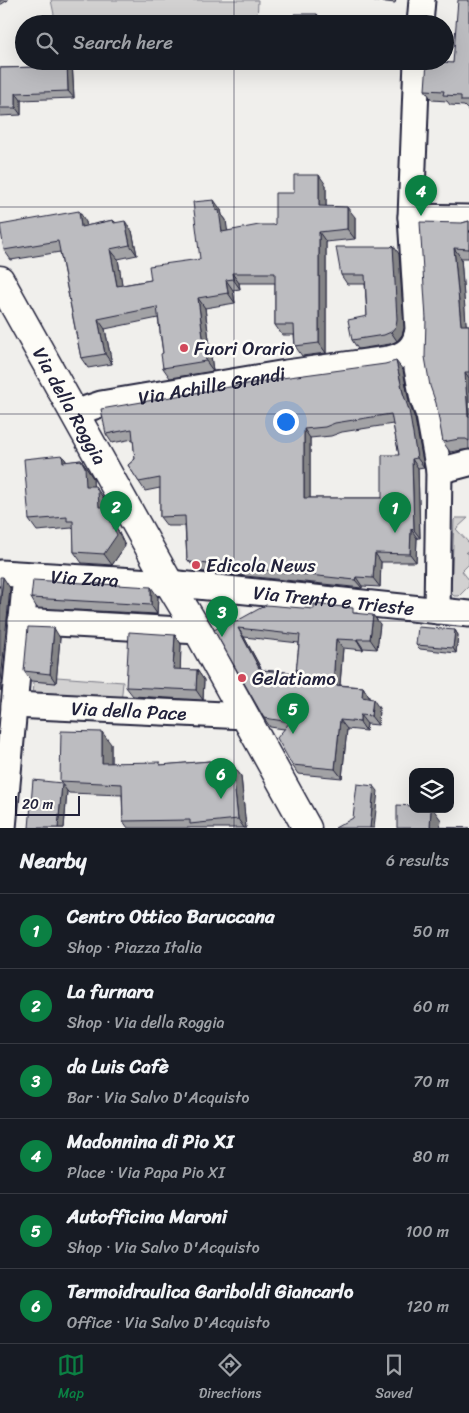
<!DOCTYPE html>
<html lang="en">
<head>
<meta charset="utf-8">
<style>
  body { margin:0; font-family:Sriracha,sans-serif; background:#242831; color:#f1f3f6 }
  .controls { position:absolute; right:15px; bottom:15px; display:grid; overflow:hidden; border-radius:10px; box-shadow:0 5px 20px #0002 }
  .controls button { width:45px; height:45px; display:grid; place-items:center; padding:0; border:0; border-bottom:1px solid #363941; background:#171b24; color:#f1f3f6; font:25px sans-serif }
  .scale { position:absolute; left:15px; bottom:12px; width:65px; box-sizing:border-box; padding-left:5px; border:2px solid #22223b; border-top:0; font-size:14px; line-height:18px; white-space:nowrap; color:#22223b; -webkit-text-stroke:4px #fdfcf7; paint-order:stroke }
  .you { position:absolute; left:285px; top:421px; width:18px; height:18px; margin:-12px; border:4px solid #fff; border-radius:50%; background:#1a73e8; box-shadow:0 0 0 8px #1a73e833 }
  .badge { display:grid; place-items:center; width:32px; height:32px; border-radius:50%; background:#0b8043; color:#fff; font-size:16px; font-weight:700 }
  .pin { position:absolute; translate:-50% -41px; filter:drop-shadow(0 1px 2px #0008) }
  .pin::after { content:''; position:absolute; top:26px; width:18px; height:15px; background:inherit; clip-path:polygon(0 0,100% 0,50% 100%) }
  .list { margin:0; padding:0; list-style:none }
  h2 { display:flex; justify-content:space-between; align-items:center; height:65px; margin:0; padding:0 20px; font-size:21px }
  h2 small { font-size:16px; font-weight:400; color:#9ea1a6 }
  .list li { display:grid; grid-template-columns:32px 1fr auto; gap:15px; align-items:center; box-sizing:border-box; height:75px; padding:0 20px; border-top:1px solid #363941 }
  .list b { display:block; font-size:19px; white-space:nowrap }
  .list p { margin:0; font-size:16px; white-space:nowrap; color:#9ea1a6 }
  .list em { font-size:16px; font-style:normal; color:#9ea1a6 }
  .icon { flex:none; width:28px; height:28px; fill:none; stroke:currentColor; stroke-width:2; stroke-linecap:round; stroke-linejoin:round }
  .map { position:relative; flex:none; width:469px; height:828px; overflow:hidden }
  .search { position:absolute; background:#171b24; box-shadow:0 5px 20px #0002; left:15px; right:15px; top:15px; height:55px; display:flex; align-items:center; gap:12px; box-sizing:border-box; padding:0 18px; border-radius:28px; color:#9ea1a6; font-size:19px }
  .sheet { height:515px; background:#171b24 }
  nav { display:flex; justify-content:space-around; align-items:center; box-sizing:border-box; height:70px; border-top:1px solid #363941; background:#171b24; font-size:14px; color:#9ea1a6 }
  nav a { display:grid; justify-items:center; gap:2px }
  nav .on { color:#0b8043 }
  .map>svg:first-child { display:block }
</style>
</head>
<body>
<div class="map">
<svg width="469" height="828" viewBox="0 0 469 828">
  <rect width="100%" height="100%" fill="#f0efec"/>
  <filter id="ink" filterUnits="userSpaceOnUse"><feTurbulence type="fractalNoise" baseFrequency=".02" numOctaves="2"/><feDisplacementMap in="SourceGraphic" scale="10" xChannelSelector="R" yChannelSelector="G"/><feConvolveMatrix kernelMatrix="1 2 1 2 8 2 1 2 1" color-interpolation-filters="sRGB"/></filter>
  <g filter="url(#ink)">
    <path fill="#d2d1d1" stroke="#7a7a86" d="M51,0H258L257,24H56Z
      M456,518H468L456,529L469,543V549L466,552L469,555V564L462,571L469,580V586L459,596H454L451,593L454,520Z
      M57,677L123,682L121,704L33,698L34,681L56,683Z"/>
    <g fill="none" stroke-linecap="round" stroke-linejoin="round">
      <defs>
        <g id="street">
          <path d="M420,24L422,0"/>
          <path d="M411,217L469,218"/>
          <path d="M417,335V368L423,399L429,415L439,471"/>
          <path id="s1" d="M76,416L89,408L101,404L286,373L389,359C406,355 416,347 418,329L411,217L417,61"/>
          <path id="s2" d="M0,573L169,583L469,614"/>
          <path d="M437,611L439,471L469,463"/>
          <path d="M21,621L198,631"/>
          <path id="s3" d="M14,705L245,716"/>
          <path d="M3,828L26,575"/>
        </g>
        <g id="secondary">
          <path id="s4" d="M0,280L169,583L198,631L307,828"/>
        </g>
      </defs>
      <use href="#street" stroke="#22223b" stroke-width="29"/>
      <use href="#secondary" stroke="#22223b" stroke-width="31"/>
      <use href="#street" stroke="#fdfcf7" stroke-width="25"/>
      <use href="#secondary" stroke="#fdfcf7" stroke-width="28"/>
    </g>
    <path fill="#a2a2a5" stroke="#22223b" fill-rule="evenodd" d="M0,0H8L0,5Z
      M369,0H396L395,3Z
      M469,0V110H468L464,106L450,105L447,101L432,100L425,90L453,63Z
      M39,61H72L74,98L21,100V115L0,116V68L39,67Z
      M326,185V206L355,217V239L326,242V353L302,356L295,346L294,335H282L275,325V283H239L240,289L233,290L235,303L205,308L213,371L170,378L163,368V353L158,318L105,329L112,364L88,368L81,358L60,252L11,260L4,250L86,222V226L113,220L115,222L132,231L137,255L118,259L122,285L151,280L200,259L221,210L222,215L226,220L227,231L275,225L294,193Z
      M469,221V258H461L466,325H469V449L450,452L443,442L426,319L462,223Z
      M399,254L404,328L402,335L397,341L390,344L358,349L352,340L367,316L365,284H347L341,275Z
      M403,370L409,402L415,419L424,467L418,468L420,538H417L416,562H381L380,587L362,586V588L197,571L187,559L185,526H167L160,517V488L145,491L128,465L135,459L133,439L112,443L106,434ZM393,424L399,455L382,498H310V438L331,436L342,432Z
      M62,455L67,462L81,460L93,478V486L103,497L106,502V510L112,518L125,546L112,565L82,563L74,552V530L72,528L37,531L29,520Z
      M158,597L157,614L37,608L31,598Z
      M357,613L380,624L377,649L363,648V650L343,648L340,685L363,687L369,697V698L379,708L378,725L367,724L366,731L347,729L342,778L298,774L292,765L284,729L270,727L264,718L235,622ZM244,637L299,643L296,673L262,670Z
      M455,630L458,635L456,653L420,649L416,645Z
      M175,635L181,644L180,670H197L204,680L203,700L133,696L126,687Z
      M60,638L56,683L31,681L24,671Z
      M111,744V763L162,765L210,761L213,765L232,764L241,776L246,828H128L123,821L122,795L69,793L67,791L64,828H29L62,783L60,781Z"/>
    <path fill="#848486" stroke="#22223b" d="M317,14L321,19V24H317Z
      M67,61H72L74,98L68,91Z
      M16,93L21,100V115L16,108Z
      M319,175L326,185V217L319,206Z
      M214,200L221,210L222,215L226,220L229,242L222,232L216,211Z
      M347,207L355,217V239L347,229Z
      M79,211L86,222L88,237L81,227Z
      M125,221L132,231L137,255L130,245Z
      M319,232L326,242V353L319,343Z
      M393,245L399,254L404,328L402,335L397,341L391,332Z
      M454,248L461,258L467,335L461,325Z
      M110,249L118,259L124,296L117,286Z
      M232,273L239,283L240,289L233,279Z
      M226,280L233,290L235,303L228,293Z
      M198,298L205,308L213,371L206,361Z
      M98,319L105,329L112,364L105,354Z
      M396,361L403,370L409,402L415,419L424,467L417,458L403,393Z
      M465,372L469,378V417L468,416Z
      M304,429L310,438V507L304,498Z
      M62,455L70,467L63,462Z
      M412,459L418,468L420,538L414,530Z
      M81,460L93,478L94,497L86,486Z
      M95,486L106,502V510L112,518L125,546L112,565L104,554L99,507Z
      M411,529L417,538L416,562L410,554Z
      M375,553L381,562L380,587L373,578Z
      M3,577L10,588L0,691V606Z
      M356,577L362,586V588L355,580Z
      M151,587L158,597L157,614L151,605Z
      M373,615L380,624L377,649L370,639Z
      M54,628L60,638L56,683L50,674Z
      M238,628L244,637L267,680L260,670Z
      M455,630L458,635L456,653L453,648Z
      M175,635L181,644L180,679L173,669Z
      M336,639L343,648L339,694L333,685Z
      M357,639L363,648V650L357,640Z
      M197,670L204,680L203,700L196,690Z
      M363,687L369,697L368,707L362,697Z
      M373,699L379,708L378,725L371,716Z
      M360,715L367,724L366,731L360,722Z
      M340,720L347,729L342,778L335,769Z
      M102,732L111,744V776L102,763Z
      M232,764L241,776L246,828H244L238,819Z
      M62,784L67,791L64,828H58Z
      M374,786L378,791L374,828H370Z
      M431,809H433L441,820L440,828L430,827Z"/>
    <path fill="#bcbcc0" stroke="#22223b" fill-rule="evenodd" d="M458,0H469V101H461V96L443,95L444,91L425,90L427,61L453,63Z
      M294,14H317V24H253L254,22H294Z
      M39,61H67L68,91L16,93V108H0V68L39,67Z
      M294,175H319V206L347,207V229L319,232V343L295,346L294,325H275V273H232L233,279L226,280L228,293L198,298L206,361L163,368L161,354L163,353L157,307L98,319L105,354L81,358L58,241L4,250L0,225L79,211L81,227L113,220L114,223L125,221L130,245L110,249L117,286L151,280L149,266L200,259L193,202L214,200L216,211L219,210L222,232L259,225H275V193H294Z
      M469,221V249L454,248L461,325H469V372H465L468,416H469V441L466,439H459L443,442L436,403L430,386L425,357L426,319L420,222L462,223Z
      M393,245L397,319L396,326L391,332L384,335L352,340L348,320L367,316L365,275H341L336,247H391Z
      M396,361L403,393L409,410L417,458L412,459L414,530L411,529L410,554L375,553L373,578L356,577L355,580L190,562L187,559L185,516L160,517V478L139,482L128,465L135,459L132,429L106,434L101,409L282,378L385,364ZM391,414L399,455H382V498H304V429L325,427L335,423Z
      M62,455L63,462L81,460L85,467L86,486H95L98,491L99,507H104L117,535L104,554L74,552L73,521H67V517L29,520L24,459Z
      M0,577H3L0,606Z
      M33,580L151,587V605L31,598Z
      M314,604L353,608V613L373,615L370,639H357V640L336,639L333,685L363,687L362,697L373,699L371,716L360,715V722L340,720L335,769L292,765L277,738L290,722L264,718L214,630L233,620L235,622L266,605L314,609ZM238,628L300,635L296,673L260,670Z
      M28,627L54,628L50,674L24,671Z
      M418,627L455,630L453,648L416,645Z
      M129,632L175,635L173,669L197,670L196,690L126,687Z
      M61,731L102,732V763L160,762V765L210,761V766L232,764L238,819L190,824V820L123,821L122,784L60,781Z
      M33,780L62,783V784L58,828H29Z
      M357,784L374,786L370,828H335L353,818Z
      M397,805L413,806V809H431L430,827L469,828H397Z"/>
  </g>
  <path fill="none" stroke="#22223b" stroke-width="1" stroke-opacity="0.55" d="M234,0V24M234,61V828M0,207H469M0,414H469M0,621H469"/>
  <g fill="#d1495b" stroke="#fdfcf7" stroke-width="2">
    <circle cx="184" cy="348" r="5"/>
    <circle cx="196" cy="565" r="5"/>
    <circle cx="242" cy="678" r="5"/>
  </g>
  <g text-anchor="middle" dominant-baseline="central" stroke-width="5" stroke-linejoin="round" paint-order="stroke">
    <g font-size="19" fill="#22223b" stroke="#fdfcf7" text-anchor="start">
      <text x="194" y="348">Fuori Orario</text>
      <text x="206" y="565">Edicola News</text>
      <text x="252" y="678">Gelatiamo</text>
    </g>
    <g font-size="19" fill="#22223b" stroke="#fdfcf7">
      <text stroke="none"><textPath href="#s1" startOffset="140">Via Achille Grandi</textPath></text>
      <text stroke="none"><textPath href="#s4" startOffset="144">Via della Roggia</textPath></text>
      <text stroke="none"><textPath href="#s2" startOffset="85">Via Zara</textPath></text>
      <text stroke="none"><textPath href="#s2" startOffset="335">Via Trento e Trieste</textPath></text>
      <text stroke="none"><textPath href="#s3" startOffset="115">Via della Pace</textPath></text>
    </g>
  </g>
</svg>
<div class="controls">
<button><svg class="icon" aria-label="layers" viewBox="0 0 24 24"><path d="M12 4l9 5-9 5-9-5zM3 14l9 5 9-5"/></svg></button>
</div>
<div class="scale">20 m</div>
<div class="you"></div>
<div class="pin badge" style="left:395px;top:533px">1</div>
<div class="pin badge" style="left:116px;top:532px">2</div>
<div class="pin badge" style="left:222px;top:637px">3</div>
<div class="pin badge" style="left:421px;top:216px">4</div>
<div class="pin badge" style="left:293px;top:734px">5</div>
<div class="pin badge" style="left:221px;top:799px">6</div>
<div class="search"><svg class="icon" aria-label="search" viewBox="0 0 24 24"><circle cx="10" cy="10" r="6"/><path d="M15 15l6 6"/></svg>Search here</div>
</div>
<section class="sheet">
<h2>Nearby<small>6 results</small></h2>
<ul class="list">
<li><span class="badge">1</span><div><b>Centro Ottico Baruccana</b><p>Shop · Piazza Italia</p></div><em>50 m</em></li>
<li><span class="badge">2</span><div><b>La furnara</b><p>Shop · Via della Roggia</p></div><em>60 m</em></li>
<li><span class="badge">3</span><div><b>da Luis Cafè</b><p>Bar · Via Salvo D'Acquisto</p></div><em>70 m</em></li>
<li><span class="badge">4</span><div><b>Madonnina di Pio XI</b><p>Place · Via Papa Pio XI</p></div><em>80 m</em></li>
<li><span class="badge">5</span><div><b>Autofficina Maroni</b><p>Shop · Via Salvo D'Acquisto</p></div><em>100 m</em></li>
<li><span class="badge">6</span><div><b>Termoidraulica Gariboldi Giancarlo</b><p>Office · Via Salvo D'Acquisto</p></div><em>120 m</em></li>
</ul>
</section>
<nav>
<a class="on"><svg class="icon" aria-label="map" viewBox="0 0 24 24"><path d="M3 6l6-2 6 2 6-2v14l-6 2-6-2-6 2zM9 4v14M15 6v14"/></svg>Map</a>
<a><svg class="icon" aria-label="directions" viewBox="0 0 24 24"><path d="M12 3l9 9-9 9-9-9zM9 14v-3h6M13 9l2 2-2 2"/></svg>Directions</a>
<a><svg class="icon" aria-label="saved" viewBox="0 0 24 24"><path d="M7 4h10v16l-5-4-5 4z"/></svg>Saved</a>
</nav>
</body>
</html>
